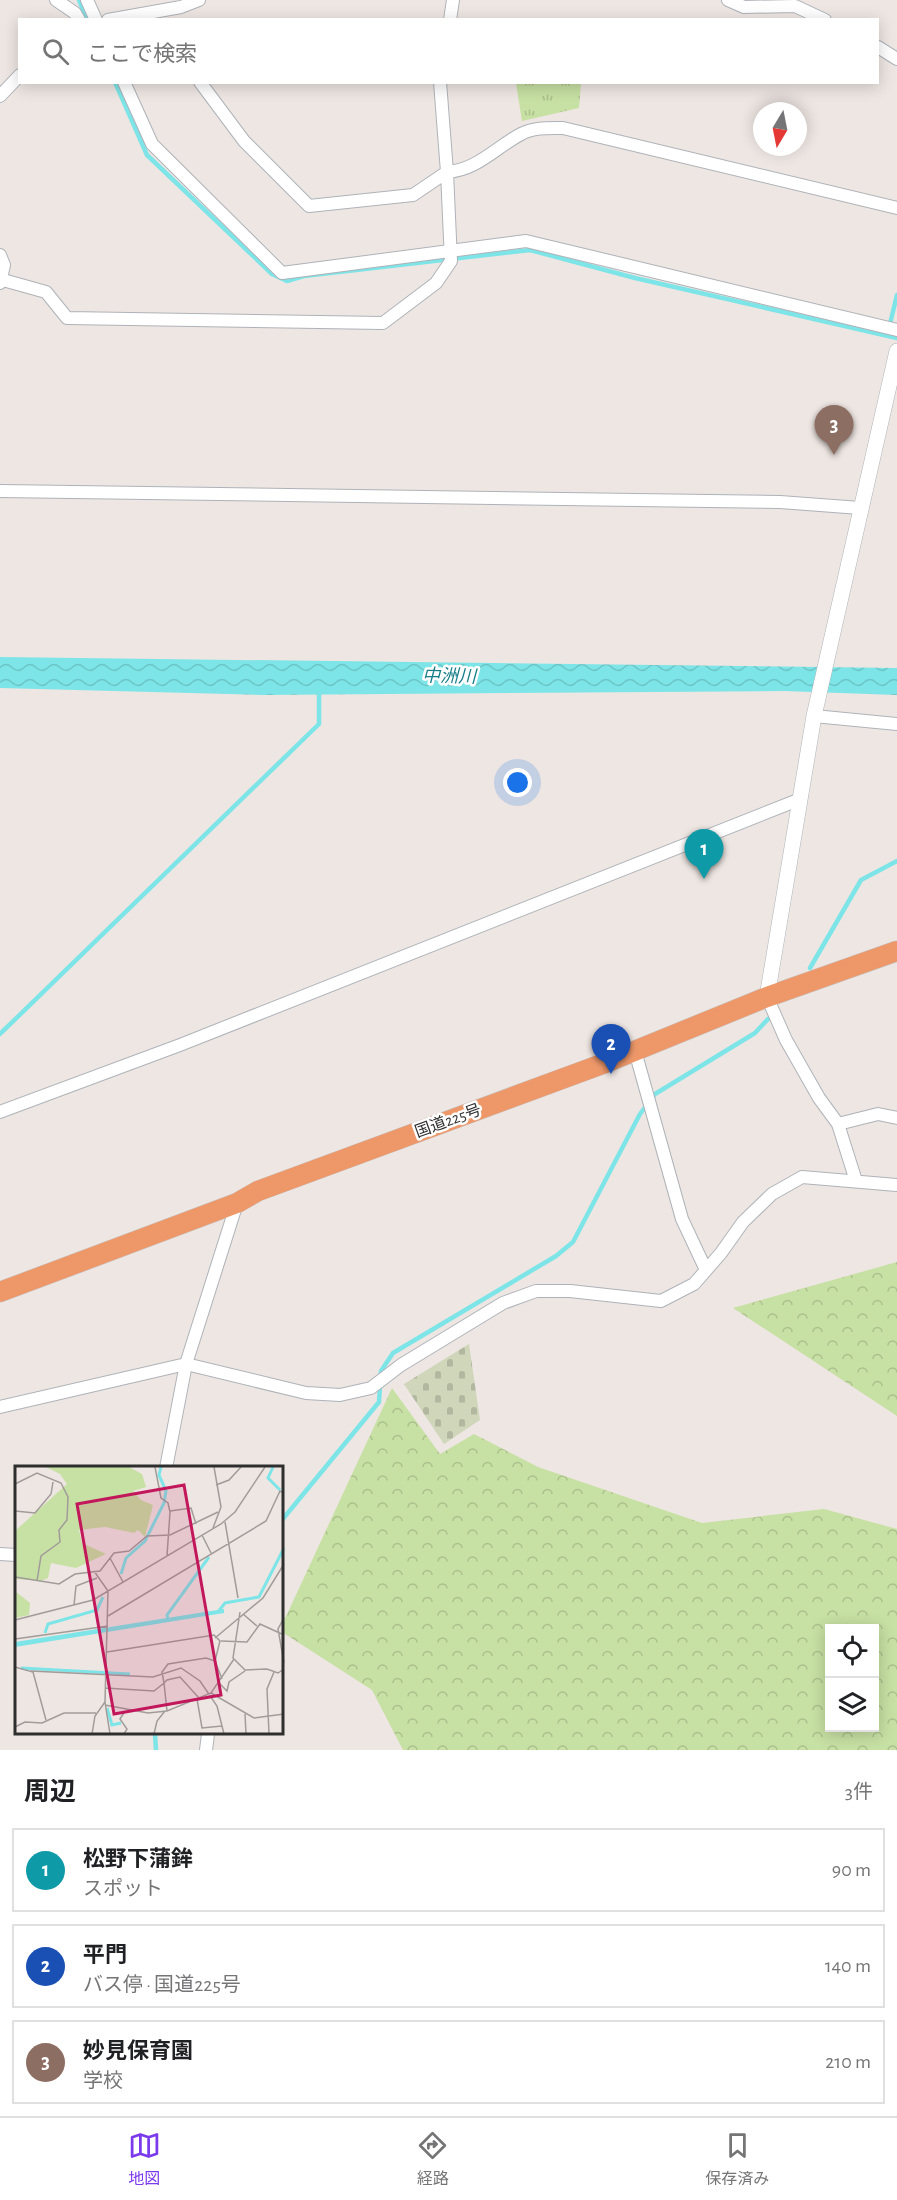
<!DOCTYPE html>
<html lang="ja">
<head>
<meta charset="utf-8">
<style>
  body { margin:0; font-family:"Alegreya Sans","Noto Sans JP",sans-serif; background:#f6f6f6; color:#202124 }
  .controls { position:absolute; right:18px; bottom:18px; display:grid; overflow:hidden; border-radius:0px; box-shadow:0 3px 15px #0003 }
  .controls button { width:54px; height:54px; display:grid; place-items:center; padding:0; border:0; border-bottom:2px solid #e0e0e0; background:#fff; color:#202124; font:30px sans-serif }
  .compass { position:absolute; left:753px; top:102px; width:54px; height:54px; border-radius:50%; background:#fff; box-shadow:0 3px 15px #0003; rotate:190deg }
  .you { position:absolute; left:518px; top:783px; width:21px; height:21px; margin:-15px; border:4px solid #fff; border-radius:50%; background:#1a73e8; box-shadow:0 0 0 9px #1a73e833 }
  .badge { display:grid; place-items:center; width:39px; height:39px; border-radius:50%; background:#7c3aed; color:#fff; font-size:20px; font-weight:700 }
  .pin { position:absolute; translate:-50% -50px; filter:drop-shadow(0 2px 3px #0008) }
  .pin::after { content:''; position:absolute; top:32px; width:21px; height:18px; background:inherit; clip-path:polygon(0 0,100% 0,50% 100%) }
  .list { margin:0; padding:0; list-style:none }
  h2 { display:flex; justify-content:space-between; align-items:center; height:78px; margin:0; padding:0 24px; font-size:26px }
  h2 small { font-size:20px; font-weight:400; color:#757577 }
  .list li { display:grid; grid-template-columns:39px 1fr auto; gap:18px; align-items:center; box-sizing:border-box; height:84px; margin:0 12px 12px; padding:0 12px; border:2px solid #e0e0e0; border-radius:0px }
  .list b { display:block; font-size:22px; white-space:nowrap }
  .list p { margin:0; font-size:20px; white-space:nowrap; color:#757577 }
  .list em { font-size:20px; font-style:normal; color:#757577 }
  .icon { flex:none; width:33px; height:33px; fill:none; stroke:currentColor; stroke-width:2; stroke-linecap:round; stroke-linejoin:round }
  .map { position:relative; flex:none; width:897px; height:1750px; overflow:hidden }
  .search { position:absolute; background:#fff; box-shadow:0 3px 15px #0003; left:18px; right:18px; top:18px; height:66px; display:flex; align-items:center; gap:15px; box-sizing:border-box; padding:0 21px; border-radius:0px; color:#757577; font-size:22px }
  .sheet { height:366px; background:#fff }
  nav { display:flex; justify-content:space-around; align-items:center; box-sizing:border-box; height:84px; border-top:2px solid #e0e0e0; background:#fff; font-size:16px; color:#757577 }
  nav a { display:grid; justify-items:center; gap:3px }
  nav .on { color:#7c3aed }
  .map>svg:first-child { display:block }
</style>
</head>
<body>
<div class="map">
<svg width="897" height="1750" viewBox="0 0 897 1750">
  <defs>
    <pattern id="grass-tufts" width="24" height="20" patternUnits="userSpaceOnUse" patternTransform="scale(1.5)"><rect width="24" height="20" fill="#c7e0a3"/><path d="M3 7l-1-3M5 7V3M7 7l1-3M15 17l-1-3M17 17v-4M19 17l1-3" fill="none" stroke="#abc08d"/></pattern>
    <pattern id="forest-crowns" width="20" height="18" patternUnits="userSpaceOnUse" patternTransform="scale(1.5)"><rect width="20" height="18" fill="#c7e0a3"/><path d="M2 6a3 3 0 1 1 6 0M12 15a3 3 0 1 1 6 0" fill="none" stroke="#abc08d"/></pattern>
    <pattern id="cemetery-stones" width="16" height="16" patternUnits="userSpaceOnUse" patternTransform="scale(1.5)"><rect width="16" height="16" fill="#cfd6ba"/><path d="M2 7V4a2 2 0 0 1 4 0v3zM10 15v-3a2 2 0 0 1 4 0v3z" fill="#b2b8a0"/></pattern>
    <pattern id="water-waves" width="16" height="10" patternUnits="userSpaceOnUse" patternTransform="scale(1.5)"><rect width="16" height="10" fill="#7de5e7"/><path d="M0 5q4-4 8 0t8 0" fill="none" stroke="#6cc5c6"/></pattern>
  </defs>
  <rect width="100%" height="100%" fill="#eee6e2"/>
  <path fill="url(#grass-tufts)" d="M516,83H581L579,108L522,121Z"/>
  <path fill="url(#forest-crowns)" fill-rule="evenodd" d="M897,1262V1416L733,1308Z
    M392,1388L440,1454L474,1434L538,1467L702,1523L824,1509L897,1529V1750H403L372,1690L282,1632V1625ZM830,1628H874V1728H830Z"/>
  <path fill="url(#cemetery-stones)" d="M469,1344L480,1420L444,1444L404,1384Z"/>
  <path fill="url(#water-waves)" d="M0,657L897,668V695L784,691L262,695L0,688Z"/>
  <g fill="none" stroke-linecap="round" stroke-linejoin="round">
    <path stroke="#7de5e7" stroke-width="4.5" d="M79,0L87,20
      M115,82L147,155L272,274L287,281L304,276L530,250L635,278L897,338
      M889,328L897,295
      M810,968L861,880L897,861
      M0,1034L319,724V691
      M282,1520L379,1402L381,1371L393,1353L556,1256L573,1242L640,1114L655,1094L755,1033L768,1019
      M155,1734L156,1750"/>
    <defs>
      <path id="minor" d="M56,0L75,13L79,20
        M87,0L96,20
        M728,0L744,7L795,6L825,20
        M108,20L181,7L199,0
        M450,20L453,0
        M878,47L897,59
        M124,82L152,144L282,273L526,241L897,330
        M200,82L244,141L309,206L413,195L447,172L440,82
        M0,96L20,75
        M0,255L4,265L0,283
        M3,280L46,292L67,318L383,323L436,283L451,261L447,172C477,170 495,148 521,134C534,127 549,128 563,128L897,208
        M0,491L780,502L860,508
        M814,716L897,724
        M767,997L786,1040L819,1098L838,1124L856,1181
        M635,1051L682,1219L706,1270
        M0,1112L180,1045L798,800
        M838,1124L878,1114L897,1118
        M0,1407L186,1364L306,1393L340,1395L371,1388L401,1365L503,1303L536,1291H570L661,1301L694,1284L721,1253L743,1222L772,1194L802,1177L897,1185
        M166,1468L186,1364L237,1203
        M0,1554L16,1555
        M206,1750L208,1734"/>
      <path id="tertiary" d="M767,997L814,716L897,351"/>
      <path id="trunk" d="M0,1292L237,1203L258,1191L605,1063L767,997L897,951"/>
    </defs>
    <use href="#minor" stroke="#aeb3b9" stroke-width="14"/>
    <use href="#tertiary" stroke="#aeb3b9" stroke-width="16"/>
    <use href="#trunk" stroke="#c4c4c4" stroke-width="21"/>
    <use href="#minor" stroke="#fff" stroke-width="12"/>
    <use href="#tertiary" stroke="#fff" stroke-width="15"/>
    <use href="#trunk" stroke="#ee986a" stroke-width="20"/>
  </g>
  <g text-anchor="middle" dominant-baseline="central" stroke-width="5" stroke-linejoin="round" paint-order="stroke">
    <g font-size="16" fill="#2e2e2e" stroke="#fff">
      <text transform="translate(448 1121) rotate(-20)">国道225号</text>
    </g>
    <g font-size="18" font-style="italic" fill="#177f8a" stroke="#fff">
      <text transform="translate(449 677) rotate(1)">中洲川</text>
    </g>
  </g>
  <g transform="translate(15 1466)">
    <rect width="268" height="268" fill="#eee6e2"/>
    <path d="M31,1H114L127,8L131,21L118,25L126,34L138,39L130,71L123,64L119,67L90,61L64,64L67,77L91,88L61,102L36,97L33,112L26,115L1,113L0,65L52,18L45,8ZM0,125L15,137L14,149L0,152Z" fill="#c7e0a3"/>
    <path d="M209,143V147L0,181V176Z" fill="#7de5e7"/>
    <path fill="none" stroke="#7de5e7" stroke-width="3" d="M258,1L253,12L265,24M106,108L111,92L130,75L149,37L151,25L144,9L146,1M203,146L210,137L244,131L269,82M153,153L152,149L194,91M30,167L33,158L82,144L88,131M6,202L115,208M92,242L97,259L106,257"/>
    <path fill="none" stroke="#a19c9a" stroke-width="1.5" d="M140,1L146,32L153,37L155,46L152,90M0,18L22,7L46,17L53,31L52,54L44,64L45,76L26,90L22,115M201,19L214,14L226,1M0,45L20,47L36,28L38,16M155,45L176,42L181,58M210,56L223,132M198,62L206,41L199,1M187,69L196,87M95,92L108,116M79,105L93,125L90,236L95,268M0,111L44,118L60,108L85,105L99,87L114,85L132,70L155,69L203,46M59,139L61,120L82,112M225,146L218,192L230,204L252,203L263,207L269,203M228,148L242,160M93,150L251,55L265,25L269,27M269,152L263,163L269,197M0,154L78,134L206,58L220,46L250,1M200,172L248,132L269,98M0,173L93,160M206,175L232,176L245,158L269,169M92,186L199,169L205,175L200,195L207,213M0,201L18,206L31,254M16,205L138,211L166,202L185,215L202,240L209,268M204,217L212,225L214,216L230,205M90,222L139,225L149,217L147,206L153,198L191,192L200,195M196,227L239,252L269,248M182,233L187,262L207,260M90,239L133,247L152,245L196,227L219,193M152,245L149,217L152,214L165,211L184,232M230,248L231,268M0,261L10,256L27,257L49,247H81M77,268L80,250L90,236M109,268L112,263L105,253L110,245M139,268L142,255L150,245M254,268L252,223L259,206"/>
    <path fill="#c2185b" fill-opacity="0.15" stroke="#c2185b" stroke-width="3" d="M169,19L206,229L99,248L62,38Z"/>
    <rect width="268" height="268" fill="none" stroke="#2e2e2e" stroke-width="3"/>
  </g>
</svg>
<div class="controls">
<button><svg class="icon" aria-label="locate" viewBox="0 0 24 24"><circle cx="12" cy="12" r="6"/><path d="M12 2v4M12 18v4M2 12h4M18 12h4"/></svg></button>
<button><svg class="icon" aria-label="layers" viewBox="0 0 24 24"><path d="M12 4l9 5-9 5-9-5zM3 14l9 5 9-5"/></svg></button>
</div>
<svg class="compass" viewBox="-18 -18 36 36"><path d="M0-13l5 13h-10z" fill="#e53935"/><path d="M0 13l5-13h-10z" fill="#757577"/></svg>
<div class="you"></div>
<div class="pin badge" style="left:704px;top:879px;background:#0f9aa8">1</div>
<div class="pin badge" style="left:611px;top:1074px;background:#1a4fb4">2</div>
<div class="pin badge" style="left:834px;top:455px;background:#8d6e63">3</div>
<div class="search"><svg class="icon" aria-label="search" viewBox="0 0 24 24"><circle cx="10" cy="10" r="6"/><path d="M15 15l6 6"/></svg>ここで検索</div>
</div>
<section class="sheet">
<h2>周辺<small>3件</small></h2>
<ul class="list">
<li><span class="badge" style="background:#0f9aa8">1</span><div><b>松野下蒲鉾</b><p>スポット</p></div><em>90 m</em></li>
<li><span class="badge" style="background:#1a4fb4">2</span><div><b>平門</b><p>バス停 · 国道225号</p></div><em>140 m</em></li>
<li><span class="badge" style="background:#8d6e63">3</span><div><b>妙見保育園</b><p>学校</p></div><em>210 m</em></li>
</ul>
</section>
<nav>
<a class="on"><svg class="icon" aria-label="map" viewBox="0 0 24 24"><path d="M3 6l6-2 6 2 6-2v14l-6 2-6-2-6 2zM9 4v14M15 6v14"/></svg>地図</a>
<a><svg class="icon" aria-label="directions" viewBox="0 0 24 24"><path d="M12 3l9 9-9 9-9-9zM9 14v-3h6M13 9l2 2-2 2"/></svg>経路</a>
<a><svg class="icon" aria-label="saved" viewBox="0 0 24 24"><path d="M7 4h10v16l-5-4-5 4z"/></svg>保存済み</a>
</nav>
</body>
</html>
